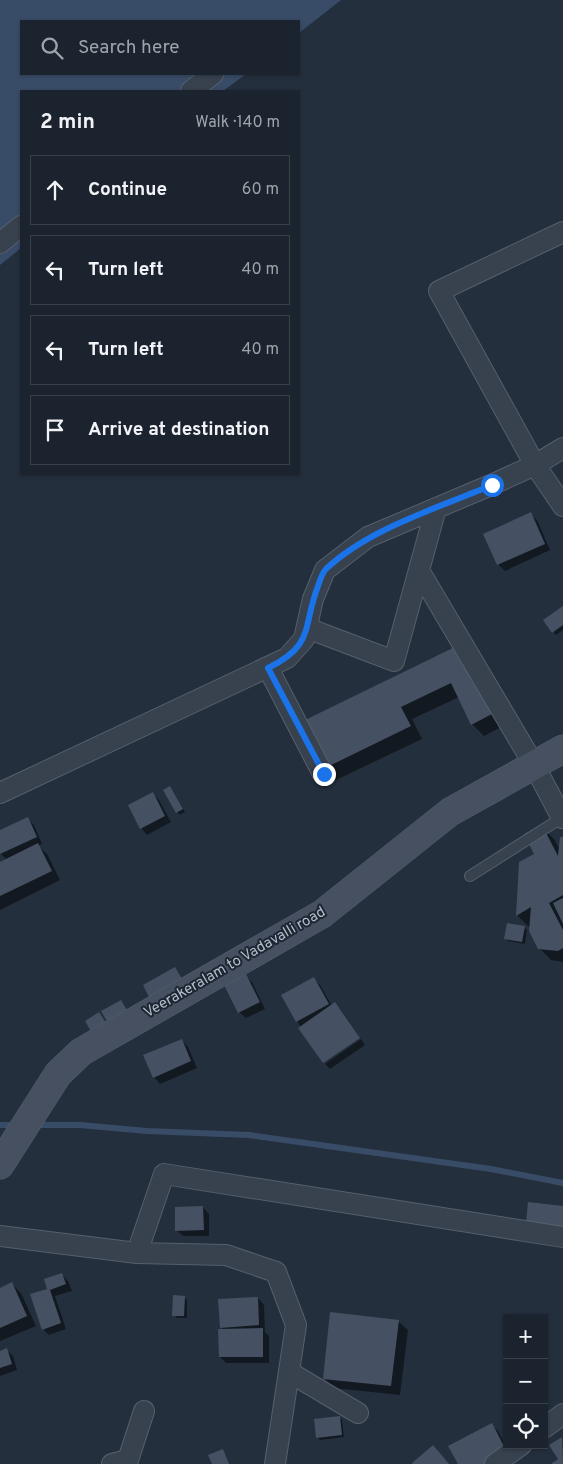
<!DOCTYPE html>
<html lang="en">
<head>
<meta charset="utf-8">
<style>
  body { margin:0; font-family:Overpass,sans-serif; background:#242b36; color:#f1f3f6 }
  .controls { position:absolute; right:15px; bottom:15px; display:grid; overflow:hidden; border-radius:0px; box-shadow:0 1px 4px #0004 }
  .controls button { width:45px; height:45px; display:grid; place-items:center; padding:0; border:0; border-bottom:1px solid #39404a; background:#1b232e; color:#f1f3f6; font:25px sans-serif }
  .stop { position:absolute; width:15px; height:15px; margin:-11px; border:4px solid #1a73e8; border-radius:50%; background:#fff }
  .stop.end { background:#1a73e8; border-color:#fff; box-shadow:0 1px 5px #0008 }
  .list { margin:0; padding:0; list-style:none }
  h2 { display:flex; justify-content:space-between; align-items:center; height:65px; margin:0; padding:0 20px; font-size:21px }
  h2 small { font-size:16px; font-weight:400; color:#a0a4aa }
  .list li { display:grid; grid-template-columns:32px 1fr auto; gap:15px; align-items:center; box-sizing:border-box; height:70px; margin:0 10px 10px; padding:0 10px; border:1px solid #39404a; border-radius:0px }
  .list b { display:block; font-size:19px; white-space:nowrap }
  .list em { font-size:16px; font-style:normal; color:#a0a4aa }
  .icon { flex:none; width:28px; height:28px; fill:none; stroke:currentColor; stroke-width:2; stroke-linecap:round; stroke-linejoin:round }
  .map { position:relative; flex:none; width:563px; height:1464px; overflow:hidden }
  .search { position:absolute; background:#1b232e; box-shadow:0 1px 4px #0004; left:20px; top:20px; width:280px; height:55px; display:flex; align-items:center; gap:12px; box-sizing:border-box; padding:0 18px; border-radius:0px; color:#a0a4aa; font-size:19px }
  .panel { position:absolute; background:#1b232e; box-shadow:0 1px 4px #0004; left:20px; top:90px; width:280px; height:385px; border-radius:0px }
  .map>svg:first-child { display:block }
</style>
</head>
<body>
<div class="map">
<svg width="563" height="1464" viewBox="0 0 563 1464">
  <rect width="100%" height="100%" fill="#242f3e"/>
  <path fill="#394c67" d="M0,0H341L299,33V21H21V74H246L223,91H21V248L0,265Z"/>
  <path fill="#0007" d="M530,514L537,520L550,550L505,571L498,564L485,534Z
    M563,607V630L556,635L553,632Z
    M459,647L503,726L484,736L472,724L459,697L412,719L422,739L336,780L324,768Z
    M172,790L185,812L180,815L177,812Z
    M153,794L159,800L171,822L147,835L141,828Z
    M27,819L34,825L42,844L38,846L47,854L60,880L0,910V864L7,860L0,853V831Z
    M542,827L554,839L560,850L563,839V962L551,960L539,948L530,926L529,927L517,915L536,854Z
    M524,927L527,930L525,944L508,941L505,938Z
    M245,976L252,982L265,1009L246,1018L239,1012Z
    M314,979L320,985L332,1006L335,1004L341,1010L359,1037L323,1062L297,1021Z
    M361,1039L365,1045L330,1069L325,1064Z
    M182,1040L188,1047L197,1068L160,1084L154,1077Z
    M203,1207L209,1214V1236H183L176,1230Z
    M62,1275L68,1281L72,1291L55,1296L66,1329L49,1335L43,1329L48,1290Z
    M12,1284L21,1293L36,1326L0,1341V1289Z
    M184,1297L187,1300V1318H177L174,1315Z
    M258,1298L264,1305L265,1332L269,1336V1363H226L220,1357L224,1330L221,1327Z
    M398,1321L408,1330L400,1395L334,1388L324,1378Z
    M6,1350L13,1356L17,1370L0,1376V1352Z
    M339,1417L342,1420L344,1437L320,1440L317,1437Z
    M492,1425L498,1431L513,1459L502,1464H459Z"/>
  <g fill="none" stroke-linecap="round" stroke-linejoin="round">
    <path stroke="#394c67" stroke-width="6" d="M0,1125H16
      M33,1125H80L147,1131L249,1135L491,1169L563,1183"/>
  </g>
  <path fill="#455162" d="M531,512L545,544L497,565L483,534Z
    M563,606V625L552,633L543,620Z
    M459,645L492,714L471,725L451,683L401,707L411,726L323,769L301,722Z
    M170,786L183,809L176,813L163,790Z
    M153,792L165,816L140,829L128,805Z
    M28,817L37,837L0,854V830Z
    M542,825L558,856L560,837H563V895L549,903L563,930V948L558,951L538,949L529,931L531,907L516,916L519,862L534,854L524,834Z
    M38,843L52,871L0,896V862Z
    M563,898V924L553,903Z
    M507,923L525,926L522,942L504,939Z
    M175,967L182,979L149,997L143,985Z
    M246,974L260,1002L238,1013L224,985Z
    M314,977L329,1004L296,1022L281,995Z
    M121,1000L129,1014L109,1025L101,1011Z
    M335,1002L360,1038L323,1063L298,1028Z
    M99,1012L106,1023L92,1033L85,1021Z
    M182,1039L191,1061L153,1078L143,1055Z
    M528,1202L563,1206V1227L526,1223Z
    M203,1206L204,1230L175,1231V1207Z
    M62,1273L66,1284L50,1290L61,1323L42,1330L30,1294L47,1289L44,1279Z
    M12,1282L27,1316L0,1328V1288Z
    M173,1295L185,1296L184,1316H172Z
    M258,1297L259,1325L220,1328L218,1299Z
    M330,1312L399,1320L391,1386L323,1379Z
    M263,1328V1357H219L218,1329Z
    M7,1348L12,1364L0,1368V1351Z
    M340,1416L342,1435L316,1438L314,1419Z
    M492,1423L507,1452L484,1464H458L448,1446Z
    M562,1437L563,1464H551L558,1459L549,1445Z
    M433,1445L449,1464H413L412,1463Z
    M223,1449L229,1464H212L208,1455Z"/>
  <g fill="none" stroke-linecap="round" stroke-linejoin="round">
    <defs>
      <path id="lane" d="M470,876L563,817"/>
      <path id="street" d="M191,91L213,74
        M563,232L439,291L535,465L563,506
        M0,243L21,226
        M420,572L534,765L562,818
        M307,628L394,661L436,508
        M268,668L323,774
        M0,793L287,658L304,639L313,599L325,570L368,537L491,485L535,465L563,448
        M0,1236L137,1253L164,1174L563,1237
        M137,1253L226,1255L276,1272L296,1325L275,1464
        M289,1372L358,1413
        M544,1428L563,1414
        M112,1464L128,1460L144,1411
        M495,1464L521,1445"/>
      <path id="secondary" d="M0,1165L58,1074L81,1052L322,914L450,812L563,749"/>
    </defs>
    <use href="#lane" stroke="#565f6c" stroke-width="12"/>
    <use href="#street" stroke="#565f6c" stroke-width="22"/>
    <use href="#secondary" stroke="#565f6c" stroke-width="29"/>
    <use href="#lane" stroke="#38414e" stroke-width="10"/>
    <use href="#street" stroke="#38414e" stroke-width="20"/>
    <use href="#secondary" stroke="#465061" stroke-width="28"/>
  </g>
  <g fill="none" stroke-linecap="round" stroke-linejoin="round">
    <path stroke="#1a73e8" stroke-width="6" d="M324,774L268,668C315,645 302,628 318,586C320,580 322,573 326,569C368,529 438,508 492,485"/>
  </g>
  <g text-anchor="middle" dominant-baseline="central" stroke-width="4" stroke-linejoin="round" paint-order="stroke">
    <g font-size="15" fill="#b4bcc9" stroke="#1d2633">
      <text transform="translate(235 963) rotate(-30)">Veerakeralam to Vadavalli road</text>
    </g>
  </g>
</svg>
<div class="controls">
<button>+</button>
<button>−</button>
<button><svg class="icon" aria-label="locate" viewBox="0 0 24 24"><circle cx="12" cy="12" r="6"/><path d="M12 2v4M12 18v4M2 12h4M18 12h4"/></svg></button>
</div>
<div class="stop" style="left:492px;top:485px"></div>
<div class="stop end" style="left:324px;top:774px"></div>
<div class="search"><svg class="icon" aria-label="search" viewBox="0 0 24 24"><circle cx="10" cy="10" r="6"/><path d="M15 15l6 6"/></svg>Search here</div>
<section class="panel">
<h2>2 min<small>Walk · 140 m</small></h2>
<ul class="list">
<li><svg class="icon" aria-label="ahead" viewBox="0 0 24 24"><path d="M12 20V5M6 11l6-6 6 6"/></svg><div><b>Continue</b></div><em>60 m</em></li>
<li><svg class="icon" aria-label="left" viewBox="0 0 24 24"><path d="M17 20v-9H6M10 6l-5 5 5 5"/></svg><div><b>Turn left</b></div><em>40 m</em></li>
<li><svg class="icon" aria-label="left" viewBox="0 0 24 24"><path d="M17 20v-9H6M10 6l-5 5 5 5"/></svg><div><b>Turn left</b></div><em>40 m</em></li>
<li><svg class="icon" aria-label="arrive" viewBox="0 0 24 24"><path d="M6 21V4h12l-3 4 3 4H6"/></svg><div><b>Arrive at destination</b></div></li>
</ul>
</section>
</div>
</body>
</html>
